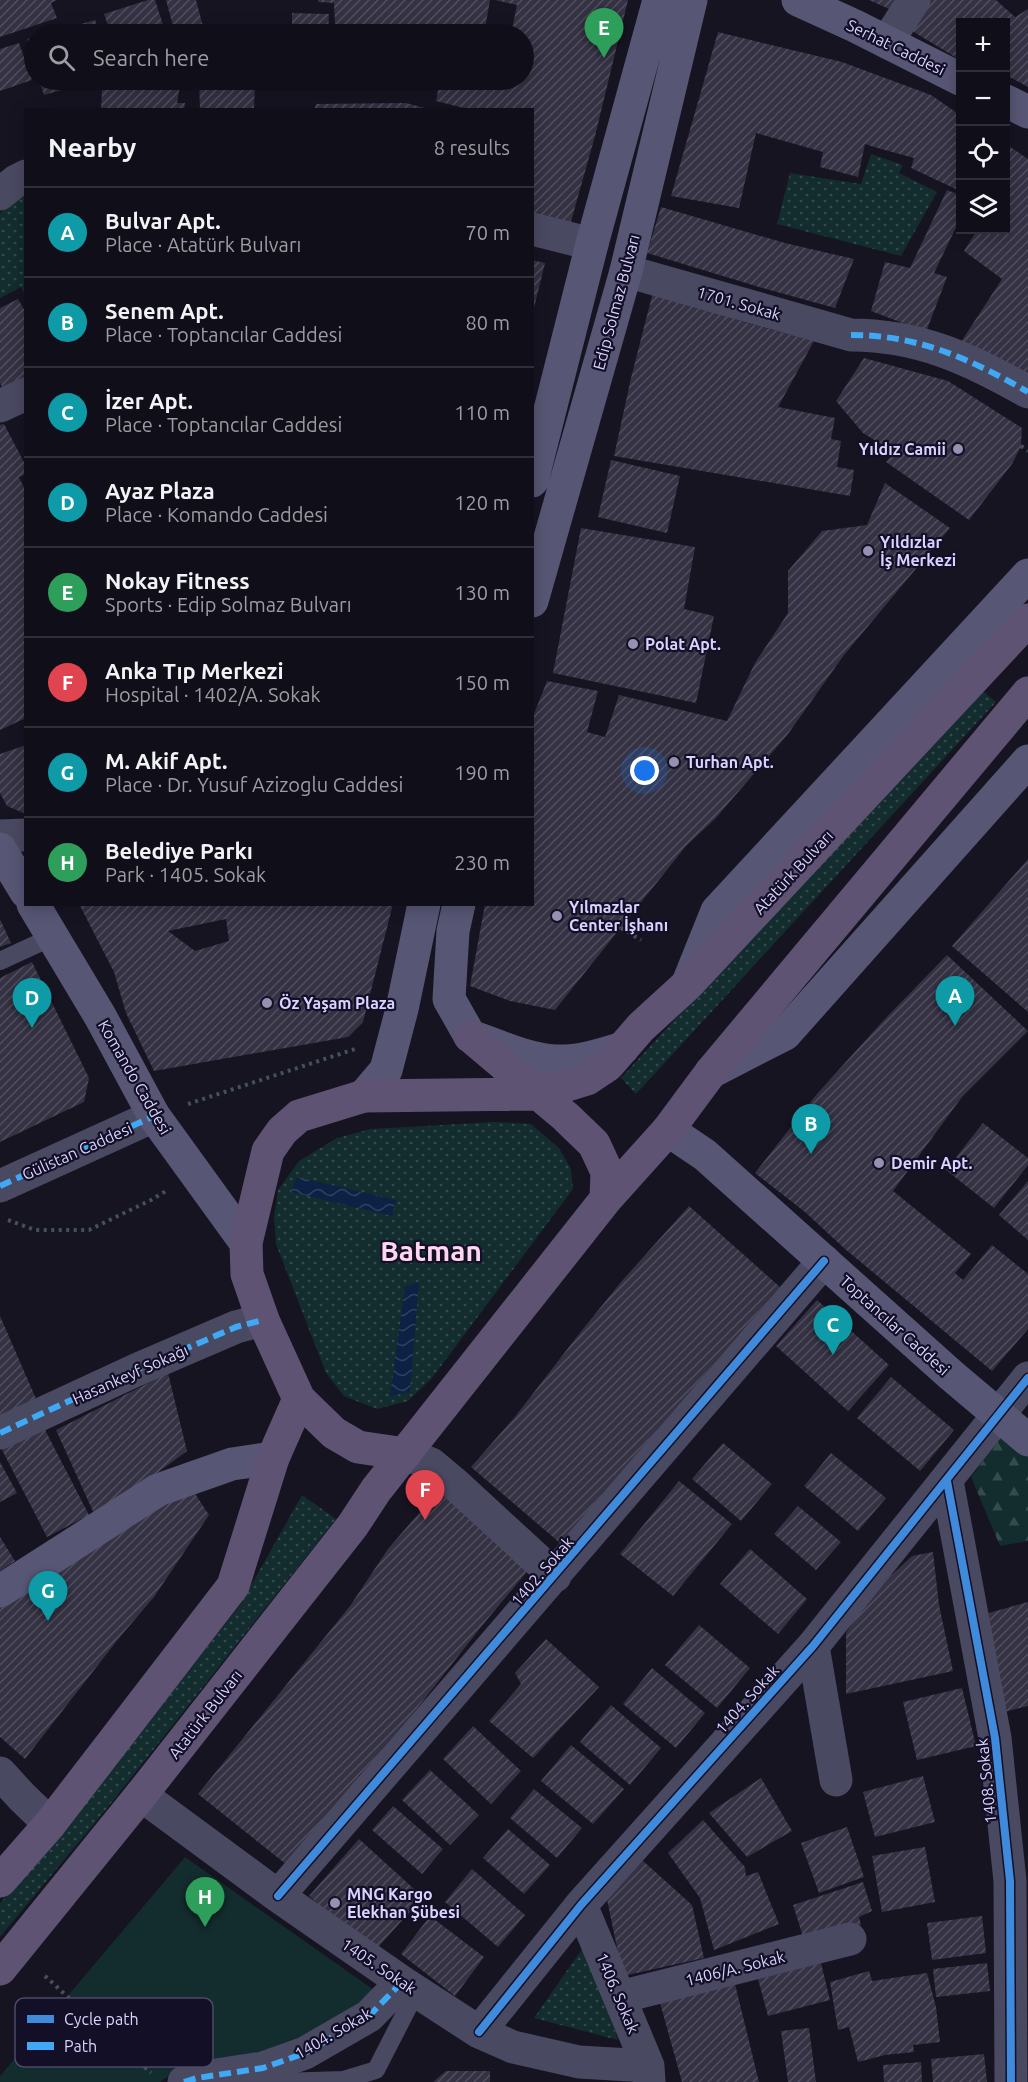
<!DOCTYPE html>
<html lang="en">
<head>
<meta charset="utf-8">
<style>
  body { margin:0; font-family:Ubuntu,sans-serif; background:#191822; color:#f1f3f6 }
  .controls { position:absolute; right:18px; top:18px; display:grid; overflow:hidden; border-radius:0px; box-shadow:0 3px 15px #0003 }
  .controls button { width:54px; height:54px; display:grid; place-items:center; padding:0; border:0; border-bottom:2px solid #302f38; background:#100f19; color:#f1f3f6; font:30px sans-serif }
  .you { position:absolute; left:645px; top:771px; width:21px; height:21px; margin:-15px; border:4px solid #fff; border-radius:50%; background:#1a73e8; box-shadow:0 0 0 9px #1a73e833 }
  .badge { display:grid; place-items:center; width:39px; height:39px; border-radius:50%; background:#db2777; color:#fff; font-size:20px; font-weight:700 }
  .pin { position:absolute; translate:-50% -50px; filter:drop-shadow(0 2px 3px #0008) }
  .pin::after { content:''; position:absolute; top:32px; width:21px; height:18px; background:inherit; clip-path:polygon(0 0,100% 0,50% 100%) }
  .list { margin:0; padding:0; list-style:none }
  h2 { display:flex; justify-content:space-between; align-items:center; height:78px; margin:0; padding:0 24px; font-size:26px }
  h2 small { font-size:20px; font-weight:400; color:#9c9ca2 }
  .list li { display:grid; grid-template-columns:39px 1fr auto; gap:18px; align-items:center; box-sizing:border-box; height:90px; padding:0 24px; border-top:2px solid #302f38 }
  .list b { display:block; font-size:22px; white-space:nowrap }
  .list p { margin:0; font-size:20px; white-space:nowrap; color:#9c9ca2 }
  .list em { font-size:20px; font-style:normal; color:#9c9ca2 }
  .icon { flex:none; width:33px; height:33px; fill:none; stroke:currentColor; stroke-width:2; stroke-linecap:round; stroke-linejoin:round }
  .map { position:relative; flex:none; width:1028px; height:2082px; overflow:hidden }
  .search { position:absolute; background:#100f19; box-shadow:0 3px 15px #0003; left:24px; top:24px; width:510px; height:66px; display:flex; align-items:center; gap:15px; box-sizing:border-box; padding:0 21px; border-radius:33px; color:#9c9ca2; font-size:22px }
  .panel { position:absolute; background:#100f19; box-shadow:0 3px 15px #0003; left:24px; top:108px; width:510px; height:798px; border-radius:0px }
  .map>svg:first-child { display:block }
</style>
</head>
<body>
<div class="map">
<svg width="1028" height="2082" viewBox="0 0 1028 2082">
  <defs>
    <pattern id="grass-dots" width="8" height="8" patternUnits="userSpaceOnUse" patternTransform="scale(1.5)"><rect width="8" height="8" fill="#132c2d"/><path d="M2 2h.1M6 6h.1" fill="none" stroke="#354a4c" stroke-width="1.8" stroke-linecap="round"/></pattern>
    <pattern id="forest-firs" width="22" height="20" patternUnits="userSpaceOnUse" patternTransform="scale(1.5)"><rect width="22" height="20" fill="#132c2d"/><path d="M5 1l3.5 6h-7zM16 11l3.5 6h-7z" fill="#354a4c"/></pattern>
    <pattern id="water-waves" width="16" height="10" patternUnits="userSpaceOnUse" patternTransform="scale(1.5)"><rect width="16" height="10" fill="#0d2144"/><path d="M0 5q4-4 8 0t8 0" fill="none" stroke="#304060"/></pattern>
    <pattern id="building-hatch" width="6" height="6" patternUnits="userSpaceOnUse" patternTransform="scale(1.5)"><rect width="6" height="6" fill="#343243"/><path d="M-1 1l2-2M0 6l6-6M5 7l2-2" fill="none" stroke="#514f5f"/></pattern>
  </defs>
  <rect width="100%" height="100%" fill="#161421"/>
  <path fill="url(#grass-dots)" d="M871,154L903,165L899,173L937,192L901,256L777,224L790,173L861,184Z
    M25,186V295L21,287L0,298V214L16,191Z
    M979,688L996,702L636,1094L621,1078Z
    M494,1122L531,1124L559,1148L571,1169L573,1189L432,1378L408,1401L377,1409L344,1396L326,1373L276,1244L274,1217L278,1190L299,1161L337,1138L371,1129Z
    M302,1495L336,1519L108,1807L0,1937V1903L71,1821L240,1605Z
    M587,1942L618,2040L534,2018Z"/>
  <path fill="url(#forest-firs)" d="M1002,1435L1028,1456V1541L1000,1546L971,1477Z"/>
  <path fill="#132c2d" d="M185,1857L384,1997C345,2019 304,2039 261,2053C228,2065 189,2061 160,2082H0V2076Z"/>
  <path fill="url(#water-waves)" d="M297,1177L396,1200L392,1216L291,1192Z
    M419,1282L410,1392L390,1396L405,1287Z"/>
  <path fill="url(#building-hatch)" fill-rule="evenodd" d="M0,0H57L51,3L57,18L0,37Z
    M148,0H155L166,34H111L104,14Z
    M166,0H196L205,34H175Z
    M318,0H490L484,34H377L335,27L334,3L318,2Z
    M495,0H628L595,136L570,225L532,214V110H472L436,101L440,80H524V34H511L517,5Z
    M869,0H901L896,12Z
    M922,0H996L1015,17L1028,9V87L1006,75V22H960V60L904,26Z
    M292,13L329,14L328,34H292Z
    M95,20L100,34H46Z
    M718,32L842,62L931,95L960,115V191L911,168L914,158L874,147L865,144L858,177L820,167L823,152L756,133L739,208L671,196Z
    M34,37V61L27,39Z
    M19,43L32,80L0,91V49Z
    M39,80H96L44,95Z
    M131,80H181L177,103H185L184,110H101L102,89Z
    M199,80H255L254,110H200Z
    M337,80H393V88L337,84Z
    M406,103L432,110H314L316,104Z
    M1006,144L1028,159V383L959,345L1002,279L964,251L976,232L973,230H1006Z
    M947,190L960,195V219L934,273L947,277L926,332L871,311L885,262L910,268Z
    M661,207L785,243L854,259L835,308L766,289L647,253Z
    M532,260L545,263L533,312H532Z
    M653,292L747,323L814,341L778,407L835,418L831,439L841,441L837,467L854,470L850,496L614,456L631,378Z
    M18,299L26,313V379L4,391L0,383V308Z
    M864,358L948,381L1022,428L1021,446L1012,464L969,520L886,462L894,452L863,433L836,401Z
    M4,424L26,466V474L19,477L26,492V718L0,730V425Z
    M611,460L680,476L667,533L598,517Z
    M885,483L950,528L844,655L788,734L715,819L686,846L555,1010L510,1001L470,986L485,904H532V719L547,681L598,691L587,732L605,737L619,695L727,721L755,663L788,613V571L822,531L867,525Z
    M581,528L695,547L684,609L714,616L696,703L553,673Z
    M26,745V814L7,806L0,793V754Z
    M1028,859V1012L952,946Z
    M79,904H393L363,1022L348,1037L154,1071L126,1013L114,972ZM226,919L229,941L195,951L168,931Z
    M0,919L11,943L0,947Z
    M947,955L1028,1031L962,1097L893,1191L971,1254L955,1273L963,1280L992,1245L1028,1274V1329L992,1371L845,1249L805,1212L755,1173L816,1095L882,1022Z
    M32,962L89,1078L84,1102L0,1142V978Z
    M983,1123L1028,1158V1165L994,1208L946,1170Z
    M1028,1181V1240L999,1215Z
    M689,1206L780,1287L560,1543L471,1467L514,1418L579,1334L621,1282Z
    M817,1300L889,1365L848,1411L776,1346Z
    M0,1316L37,1401L0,1419Z
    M168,1373L187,1451L96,1518L56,1430Z
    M891,1377L954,1430L920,1471L857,1418Z
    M42,1424L89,1515L47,1537L0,1446Z
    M723,1443L772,1484L741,1521L692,1479Z
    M831,1453L886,1498L858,1531L804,1486Z
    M0,1462L17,1493L0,1502Z
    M679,1481L732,1524L673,1596L620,1554Z
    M192,1489L209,1515L154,1597L119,1638L25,1759L0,1737V1604L40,1577Z
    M438,1491L530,1568L481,1627L397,1734L359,1776L365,1781L287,1865L198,1794L350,1606L388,1549Z
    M798,1506L841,1542L816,1570L774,1534Z
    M0,1537L15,1561L0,1571Z
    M750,1549L807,1599L778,1634L720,1584Z
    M933,1552L939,1605L953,1671L846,1694V1633L867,1598L912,1556Z
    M1028,1602V1706L1000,1713L978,1616Z
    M699,1625L750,1668L717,1708L665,1665Z
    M546,1639L599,1687L533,1758L489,1721L521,1684L515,1673Z
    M652,1668L705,1713L676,1748L623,1704Z
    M962,1688L976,1746L917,1760L903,1702Z
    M611,1705L661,1748L630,1785L580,1742Z
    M473,1726L521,1771L491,1804L443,1759Z
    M571,1745L624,1789L593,1824L541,1781Z
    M430,1770L479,1815L450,1845L402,1800Z
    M923,1776L935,1822L875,1837L863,1792Z
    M761,1778L792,1831L747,1857L709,1813Z
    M534,1789L582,1828L557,1858L510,1818Z
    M393,1806L443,1849L422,1874L372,1830Z
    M703,1820L745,1867L746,1876L758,1872L779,1924L714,1950L700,1898L668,1853Z
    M847,1827L864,1877L819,1893L801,1843Z
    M508,1829L550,1865L524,1894L483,1858Z
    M359,1839L423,1897L373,1953L309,1896Z
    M925,1847L935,1902L882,1912L872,1856Z
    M642,1860L692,1905L704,1958L623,1976L606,1895Z
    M472,1869L525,1915L498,1947L445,1902Z
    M863,1882L872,1911L859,1917L861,1925L843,1932L804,1940L793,1905Z
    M430,1916L484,1957L455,1996L401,1954Z
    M982,1916L986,1953L932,1960L927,1923Z
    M821,1963L830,2000L768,2016L758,1979Z
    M987,1963L990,1991L936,1997L933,1969Z
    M869,1971L872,1981L927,1973L936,2007L940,2042L913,2045L914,2052L885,2055L858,2062L849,2027L838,2030L830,1982Z
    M735,1984L759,2082H682L660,2003Z
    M809,2028L816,2082H788L781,2031Z
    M984,2054L987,2082H933L931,2059Z
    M921,2062L922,2082H884L883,2065Z
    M446,2071H490V2082H433Z"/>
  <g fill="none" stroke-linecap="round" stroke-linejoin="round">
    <path stroke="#44505f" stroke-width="4" stroke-dasharray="3 4.5" stroke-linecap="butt" d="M1021,446L1028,451
      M621,928L641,940
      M188,1104L355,1049
      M8,1220L35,1230H89L151,1200L166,1191
      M45,1976L151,2073"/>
    <path stroke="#4a4962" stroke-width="18" d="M0,961L52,937
      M281,2082L343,2080L376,2070L416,1992"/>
    <path stroke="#4a4962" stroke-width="33" d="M887,42L914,0
      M0,194L16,181L26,176
      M532,229L592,244
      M626,271L851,335C919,335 970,359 1028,392
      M0,406L26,394
      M0,836L26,835
      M0,1186L154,1116
      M0,1433L136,1370L236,1327L263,1320
      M405,1454L431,1464L456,1485L555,1576
      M947,1481L995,1738L1010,1881L1011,2082
      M813,1646L836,1780
      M0,1773L22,1797L50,1824
      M141,1795L278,1896L402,1982L479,2032L513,2047L579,2062L648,2066
      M278,1896L824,1261
      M581,1905L648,2066L649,2082
      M620,1997L850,1939
      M479,2032L581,1905L813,1646L1028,1378
      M184,2082L197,2078L263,2068L305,2053L369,2016L402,1982"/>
    <path stroke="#575674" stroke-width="33" d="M798,0L855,26L960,79
      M1006,101L1028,112
      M532,481L592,244L659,0
      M532,601L626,271L691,0
      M0,849L26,892
      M33,904L100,1016L154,1116L246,1243
      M459,904L453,931L449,999L470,1036C497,1045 526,1059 555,1061C578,1062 601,1055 623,1048
      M688,983L717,911L1028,575
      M711,1072L785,1034L1028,761
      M364,1096L386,1070L402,1009L424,904
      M668,1130L705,1155L951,1375L1028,1440
      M0,1591L158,1490L232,1464L273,1458"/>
    <path stroke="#5e5373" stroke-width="33" d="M470,1036L566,1117L594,1144L607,1172L606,1199
      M405,1454L358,1447L334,1433L299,1399L263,1320L247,1274L246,1243L268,1151L282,1131L299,1116L364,1096L538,1094L587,1079L608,1065L641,1027L688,984L1028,620
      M0,1881L50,1824L233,1586L273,1458L299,1399
      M0,1969L141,1795L353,1525L376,1490L606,1199L668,1130L711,1072L1028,693"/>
    <path stroke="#3fa9f5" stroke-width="6" stroke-dasharray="12 6" stroke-linecap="butt" d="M851,335C919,335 970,359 1028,392
      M0,1186L154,1116
      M0,1433L136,1370L236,1327L263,1320
      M184,2082L197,2078L263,2068L305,2053L369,2016L402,1982"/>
    <defs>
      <path id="cycleway" d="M947,1481L995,1738L1010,1881L1011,2082
        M278,1896L824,1261
        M479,2032L581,1905L813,1646L1028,1378"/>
    </defs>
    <use href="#cycleway" stroke="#130f26" stroke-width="11"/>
    <use href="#cycleway" stroke="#408adc" stroke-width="8"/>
  </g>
  <g fill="#9591b1" stroke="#130f26" stroke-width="2">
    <circle cx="958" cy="449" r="6"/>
    <circle cx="868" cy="551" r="6"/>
    <circle cx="633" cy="644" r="6"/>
    <circle cx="674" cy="762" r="6"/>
    <circle cx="557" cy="916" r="6"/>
    <circle cx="267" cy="1003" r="6"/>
    <circle cx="879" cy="1163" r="6"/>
    <circle cx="335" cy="1903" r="6"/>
  </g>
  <g text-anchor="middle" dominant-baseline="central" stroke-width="4.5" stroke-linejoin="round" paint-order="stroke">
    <g font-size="16" fill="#d9d4ff" stroke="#130f26">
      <text transform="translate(896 47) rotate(26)">Serhat Caddesi</text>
      <text transform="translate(616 302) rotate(-75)">Edip Solmaz Bulvarı</text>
      <text transform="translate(739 303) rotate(16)">1701. Sokak</text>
      <text transform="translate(793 872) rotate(-47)">Atatürk Bulvarı</text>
      <text transform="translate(135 1077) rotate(60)">Komando Caddesi</text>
      <text transform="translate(77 1151) rotate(-24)">Gülistan Caddesi</text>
      <text transform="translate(895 1325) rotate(42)">Toptancılar Caddesi</text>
      <text transform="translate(130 1374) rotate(-24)">Hasankeyf Sokağı</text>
      <text transform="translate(542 1571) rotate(-49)">1402. Sokak</text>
      <text transform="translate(747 1699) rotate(-48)">1404. Sokak</text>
      <text transform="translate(205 1714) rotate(-52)">Atatürk Bulvarı</text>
      <text transform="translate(986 1781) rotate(-96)">1408. Sokak</text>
      <text transform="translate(379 1966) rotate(34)">1405. Sokak</text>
      <text transform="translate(735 1968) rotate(-14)">1406/A. Sokak</text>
      <text transform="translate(618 1993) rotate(67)">1406. Sokak</text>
      <text transform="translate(333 2033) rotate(-30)">1404. Sokak</text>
    </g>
    <g font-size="16" font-weight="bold" fill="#d9d4ff" stroke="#130f26" text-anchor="start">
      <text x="946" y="449" text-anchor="end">Yıldız Camii</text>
      <text x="880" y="542">Yıldızlar<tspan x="880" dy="18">İş Merkezi</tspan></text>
      <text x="645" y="644">Polat Apt.</text>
      <text x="686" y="762">Turhan Apt.</text>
      <text x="569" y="907">Yılmazlar<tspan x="569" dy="18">Center İşhanı</tspan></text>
      <text x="279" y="1003">Öz Yaşam Plaza</text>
      <text x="891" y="1163">Demir Apt.</text>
      <text x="347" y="1894">MNG Kargo<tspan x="347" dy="18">Elekhan Şübesi</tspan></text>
    </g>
    <g font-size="28" font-weight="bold" fill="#ffd6f0" stroke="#130f26">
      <text x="431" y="1250">Batman</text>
    </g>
  </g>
  <rect x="15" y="1998" width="198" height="69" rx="9" fill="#130f26" stroke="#4e4a67" stroke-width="1.5"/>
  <rect x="27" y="2015" width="27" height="8" fill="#408adc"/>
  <rect x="27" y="2042" width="27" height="8" fill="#3fa9f5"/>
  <g font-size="16" fill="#d9d4ff">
    <text x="64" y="2025">Cycle path</text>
    <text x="64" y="2052">Path</text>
  </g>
</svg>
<div class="controls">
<button>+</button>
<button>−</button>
<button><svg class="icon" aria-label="locate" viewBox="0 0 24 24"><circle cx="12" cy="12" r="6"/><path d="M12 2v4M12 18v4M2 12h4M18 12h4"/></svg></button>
<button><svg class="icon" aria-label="layers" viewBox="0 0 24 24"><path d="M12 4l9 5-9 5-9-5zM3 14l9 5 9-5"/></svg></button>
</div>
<div class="you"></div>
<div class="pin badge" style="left:955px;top:1026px;background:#0f9aa8">A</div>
<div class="pin badge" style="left:811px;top:1154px;background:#0f9aa8">B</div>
<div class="pin badge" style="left:833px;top:1355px;background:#0f9aa8">C</div>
<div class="pin badge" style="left:32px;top:1028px;background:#0f9aa8">D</div>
<div class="pin badge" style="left:604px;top:58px;background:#2e9e5b">E</div>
<div class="pin badge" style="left:425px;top:1520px;background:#e0444e">F</div>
<div class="pin badge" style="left:48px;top:1621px;background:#0f9aa8">G</div>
<div class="pin badge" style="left:205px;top:1927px;background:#2e9e5b">H</div>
<div class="search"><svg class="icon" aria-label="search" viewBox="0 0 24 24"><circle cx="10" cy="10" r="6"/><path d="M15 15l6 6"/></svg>Search here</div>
<section class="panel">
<h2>Nearby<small>8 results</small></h2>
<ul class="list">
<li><span class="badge" style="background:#0f9aa8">A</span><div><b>Bulvar Apt.</b><p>Place · Atatürk Bulvarı</p></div><em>70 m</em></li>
<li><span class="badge" style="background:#0f9aa8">B</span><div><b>Senem Apt.</b><p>Place · Toptancılar Caddesi</p></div><em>80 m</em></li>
<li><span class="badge" style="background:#0f9aa8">C</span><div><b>İzer Apt.</b><p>Place · Toptancılar Caddesi</p></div><em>110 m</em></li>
<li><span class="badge" style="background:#0f9aa8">D</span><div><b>Ayaz Plaza</b><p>Place · Komando Caddesi</p></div><em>120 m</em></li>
<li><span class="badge" style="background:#2e9e5b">E</span><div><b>Nokay Fitness</b><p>Sports · Edip Solmaz Bulvarı</p></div><em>130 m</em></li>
<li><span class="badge" style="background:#e0444e">F</span><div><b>Anka Tıp Merkezi</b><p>Hospital · 1402/A. Sokak</p></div><em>150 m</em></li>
<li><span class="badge" style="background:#0f9aa8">G</span><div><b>M. Akif Apt.</b><p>Place · Dr. Yusuf Azizoglu Caddesi</p></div><em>190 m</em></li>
<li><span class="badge" style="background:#2e9e5b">H</span><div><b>Belediye Parkı</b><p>Park · 1405. Sokak</p></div><em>230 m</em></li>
</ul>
</section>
</div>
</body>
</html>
